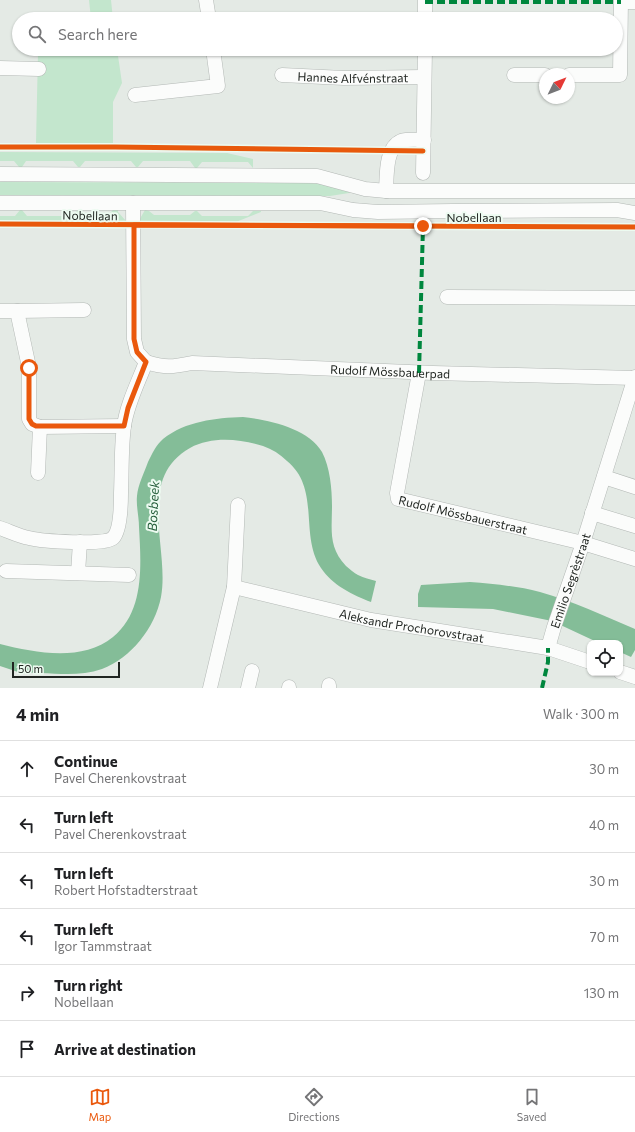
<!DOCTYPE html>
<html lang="en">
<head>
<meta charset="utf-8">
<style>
  body { margin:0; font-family:Commissioner,sans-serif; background:#f6f6f6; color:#202124 }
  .controls { position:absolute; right:12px; bottom:12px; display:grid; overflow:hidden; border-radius:8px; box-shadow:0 1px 3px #0004 }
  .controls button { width:36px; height:36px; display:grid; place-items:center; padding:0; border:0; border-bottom:1px solid #e0e0e0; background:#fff; color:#202124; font:20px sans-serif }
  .compass { position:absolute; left:539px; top:68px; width:36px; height:36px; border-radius:50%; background:#fff; box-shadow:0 1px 3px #0004; rotate:47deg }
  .scale { position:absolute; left:12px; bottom:10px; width:108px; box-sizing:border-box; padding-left:4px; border:2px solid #202521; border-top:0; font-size:11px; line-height:14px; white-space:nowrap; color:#202521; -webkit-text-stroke:3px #edfbf1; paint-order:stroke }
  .stop { position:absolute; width:12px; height:12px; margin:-9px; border:3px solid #ea580c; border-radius:50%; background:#fff }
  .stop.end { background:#ea580c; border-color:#fff; box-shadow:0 1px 4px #0008 }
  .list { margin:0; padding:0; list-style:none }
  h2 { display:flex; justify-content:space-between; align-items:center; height:52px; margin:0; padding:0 16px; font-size:17px }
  h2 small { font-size:13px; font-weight:400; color:#757577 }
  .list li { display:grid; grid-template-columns:26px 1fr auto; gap:12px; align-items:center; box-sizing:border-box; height:56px; padding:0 16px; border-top:1px solid #e0e0e0 }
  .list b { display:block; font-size:15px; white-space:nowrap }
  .list p { margin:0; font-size:13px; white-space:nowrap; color:#757577 }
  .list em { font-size:13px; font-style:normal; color:#757577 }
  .icon { flex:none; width:22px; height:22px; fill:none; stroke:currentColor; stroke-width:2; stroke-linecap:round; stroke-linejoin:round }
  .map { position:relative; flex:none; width:635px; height:688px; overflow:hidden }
  .search { position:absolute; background:#fff; box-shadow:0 1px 3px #0004; left:12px; right:12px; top:12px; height:44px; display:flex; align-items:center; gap:10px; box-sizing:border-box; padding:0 14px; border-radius:22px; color:#757577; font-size:15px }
  .sheet { height:388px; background:#fff }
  nav { display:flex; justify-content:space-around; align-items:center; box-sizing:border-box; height:56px; border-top:1px solid #e0e0e0; background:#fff; font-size:11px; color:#757577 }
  nav a { display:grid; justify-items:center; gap:2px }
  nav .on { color:#ea580c }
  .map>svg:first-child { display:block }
</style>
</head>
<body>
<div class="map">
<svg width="635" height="688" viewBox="0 0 635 688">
  <rect width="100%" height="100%" fill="#e4eae5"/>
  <path fill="#c3e6cd" d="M89,0H111L113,19H91Z
    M76,49H117L122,83L113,102V143H36L38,52Z
    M0,152L227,153L253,159V168L248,162H202L197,168H195L190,161H143L138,167H136L131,161H85L80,167H78L73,161H26L22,167H19L14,161H0Z
    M0,182L308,183L321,184L351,191L349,193L330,196L0,195Z
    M20,210H22L27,216H73L78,210H80L85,215H108L113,210H118V212L126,221H0V216H15Z
    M145,210L149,211L154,215H190L195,211H197L202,216H248L253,211H261V212L236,222H138Z"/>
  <path fill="#84bd98" d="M243,417C268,420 308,428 322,452C330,467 332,489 332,506C332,529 328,547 346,566C350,569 354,573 358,575C364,578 370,579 376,581L371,602C353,595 332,585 321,568C299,535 321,489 287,461C280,454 272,449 263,446C240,439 212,436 190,448C135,479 170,549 161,597C155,628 131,658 102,669C82,676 62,674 41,673C34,672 26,674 18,672C12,670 6,668 0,666V644C36,653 82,662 113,637C145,611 141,564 139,527C139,517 136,506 137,496C138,485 144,473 148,462C152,454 156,445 163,439C186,421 215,418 243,417Z
    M470,582C494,584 517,586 540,592C573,601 604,616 635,629V650L631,657L620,652V643H599L552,621L493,609L418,607V594L421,585Z"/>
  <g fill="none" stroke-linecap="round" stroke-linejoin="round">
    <defs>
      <g id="minor">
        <path d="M206,0L209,19"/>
        <path d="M621,2H635"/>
        <path d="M425,19V0"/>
        <path d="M0,68L39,69"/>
        <path id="s1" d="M282,75L344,78L424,77"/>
        <path d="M514,75H545"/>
        <path d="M569,75H620L621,0"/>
        <path d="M135,95L218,86L213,49"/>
        <path d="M423,173L425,49"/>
        <path d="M0,174L317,176L365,189L386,191H635"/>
        <path d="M386,191C387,176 385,148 401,141C408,139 416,140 424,140"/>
        <path d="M0,203H320L353,210L378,212L453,211L617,210L635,213"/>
        <path d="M133,203L134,339L137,352L146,362"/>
        <path d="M447,297L635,298"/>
        <path d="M0,311H17L29,367V419L32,424L40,427L124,426"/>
        <path d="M17,311L84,310"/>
        <path id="s2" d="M146,362C165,368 173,367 192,363L433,373L635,378"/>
        <path id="s3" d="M419,373L397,493L398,499L583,543L635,559"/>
        <path d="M38,473L40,427"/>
        <path d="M604,477L635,487"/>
        <path d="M592,513L635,526"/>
        <path d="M0,528C9,531 19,536 29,538C41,541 105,546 113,538C121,530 121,503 121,493C122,471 121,448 124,426C127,404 138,383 146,362"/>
        <path d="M6,571L129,575"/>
        <path d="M78,573L80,542"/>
        <path id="s4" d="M234,587L371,620L548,648L590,662"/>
        <path id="s5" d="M548,648L554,627L583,543L635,377"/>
        <path d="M620,672L635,677"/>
        <path d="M210,688L234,587L238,505"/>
        <path d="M248,688L252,671"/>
        <path d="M289,688V687"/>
        <path d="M329,688V685"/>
      </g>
    </defs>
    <use href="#minor" stroke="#b3b8b5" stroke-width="15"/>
    <use href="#minor" stroke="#fbfcfb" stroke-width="14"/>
    <path stroke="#00873e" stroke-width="4" stroke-dasharray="8 4" stroke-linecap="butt" d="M425,2H621
      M419,373L423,226
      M542,688L548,662V648"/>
    <defs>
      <path id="cycleway" d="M0,147H115L423,151
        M0,224L635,227"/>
    </defs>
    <use href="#cycleway" stroke="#edfbf1" stroke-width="8"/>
    <use href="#cycleway" stroke="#e8590c" stroke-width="5"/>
  </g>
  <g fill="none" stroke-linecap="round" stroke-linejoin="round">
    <path stroke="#ea580c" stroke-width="5" d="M29,368V419L32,424L36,426H124L128,408L146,362L137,352L134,339V225L423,226"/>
  </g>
  <g text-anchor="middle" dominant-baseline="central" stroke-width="4" stroke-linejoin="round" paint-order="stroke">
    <g font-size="12" fill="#202521" stroke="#edfbf1">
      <text stroke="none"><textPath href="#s1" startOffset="71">Hannes Alfvénstraat</textPath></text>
      <text transform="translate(90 215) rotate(1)">Nobellaan</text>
      <text x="474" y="217">Nobellaan</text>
      <text stroke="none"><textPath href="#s2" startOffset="245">Rudolf Mössbauerpad</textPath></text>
      <text stroke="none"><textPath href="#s3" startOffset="195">Rudolf Mössbauerstraat</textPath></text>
      <text stroke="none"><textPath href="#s5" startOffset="71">Emilio Segrèstraat</textPath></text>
      <text stroke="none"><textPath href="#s4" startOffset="182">Aleksandr Prochorovstraat</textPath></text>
    </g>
    <g font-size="13" font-style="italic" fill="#245d3a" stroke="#edfbf1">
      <text transform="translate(153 506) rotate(-87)">Bosbeek</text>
    </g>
  </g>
</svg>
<div class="controls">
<button><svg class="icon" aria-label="locate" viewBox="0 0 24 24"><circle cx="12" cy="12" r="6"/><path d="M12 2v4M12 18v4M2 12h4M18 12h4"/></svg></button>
</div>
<svg class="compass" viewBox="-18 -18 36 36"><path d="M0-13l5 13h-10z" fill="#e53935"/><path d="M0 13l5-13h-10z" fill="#757577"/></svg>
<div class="scale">50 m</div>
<div class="stop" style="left:29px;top:368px"></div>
<div class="stop end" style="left:423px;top:226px"></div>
<div class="search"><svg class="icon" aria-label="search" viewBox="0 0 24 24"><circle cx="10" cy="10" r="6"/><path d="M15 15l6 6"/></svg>Search here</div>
</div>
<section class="sheet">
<h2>4 min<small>Walk · 300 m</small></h2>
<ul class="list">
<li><svg class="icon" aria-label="ahead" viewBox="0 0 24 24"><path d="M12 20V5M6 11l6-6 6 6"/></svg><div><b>Continue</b><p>Pavel Cherenkovstraat</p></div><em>30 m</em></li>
<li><svg class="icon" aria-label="left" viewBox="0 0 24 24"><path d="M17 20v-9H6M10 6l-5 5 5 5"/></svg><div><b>Turn left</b><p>Pavel Cherenkovstraat</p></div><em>40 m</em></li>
<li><svg class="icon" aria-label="left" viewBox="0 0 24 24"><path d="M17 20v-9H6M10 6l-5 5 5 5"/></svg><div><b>Turn left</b><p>Robert Hofstadterstraat</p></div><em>30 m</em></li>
<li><svg class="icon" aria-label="left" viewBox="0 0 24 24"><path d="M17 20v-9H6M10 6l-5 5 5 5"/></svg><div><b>Turn left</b><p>Igor Tammstraat</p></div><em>70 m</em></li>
<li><svg class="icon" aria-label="right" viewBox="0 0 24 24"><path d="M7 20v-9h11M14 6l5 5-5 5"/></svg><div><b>Turn right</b><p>Nobellaan</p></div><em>130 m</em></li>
<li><svg class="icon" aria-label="arrive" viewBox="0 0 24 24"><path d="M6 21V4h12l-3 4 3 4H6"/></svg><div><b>Arrive at destination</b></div></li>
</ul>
</section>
<nav>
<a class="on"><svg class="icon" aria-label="map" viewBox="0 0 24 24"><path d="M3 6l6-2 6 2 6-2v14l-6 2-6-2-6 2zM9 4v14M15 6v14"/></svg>Map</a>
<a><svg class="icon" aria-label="directions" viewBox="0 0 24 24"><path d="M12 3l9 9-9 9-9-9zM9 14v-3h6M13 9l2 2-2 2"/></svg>Directions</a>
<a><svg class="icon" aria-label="saved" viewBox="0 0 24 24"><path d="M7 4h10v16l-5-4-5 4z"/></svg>Saved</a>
</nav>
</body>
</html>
